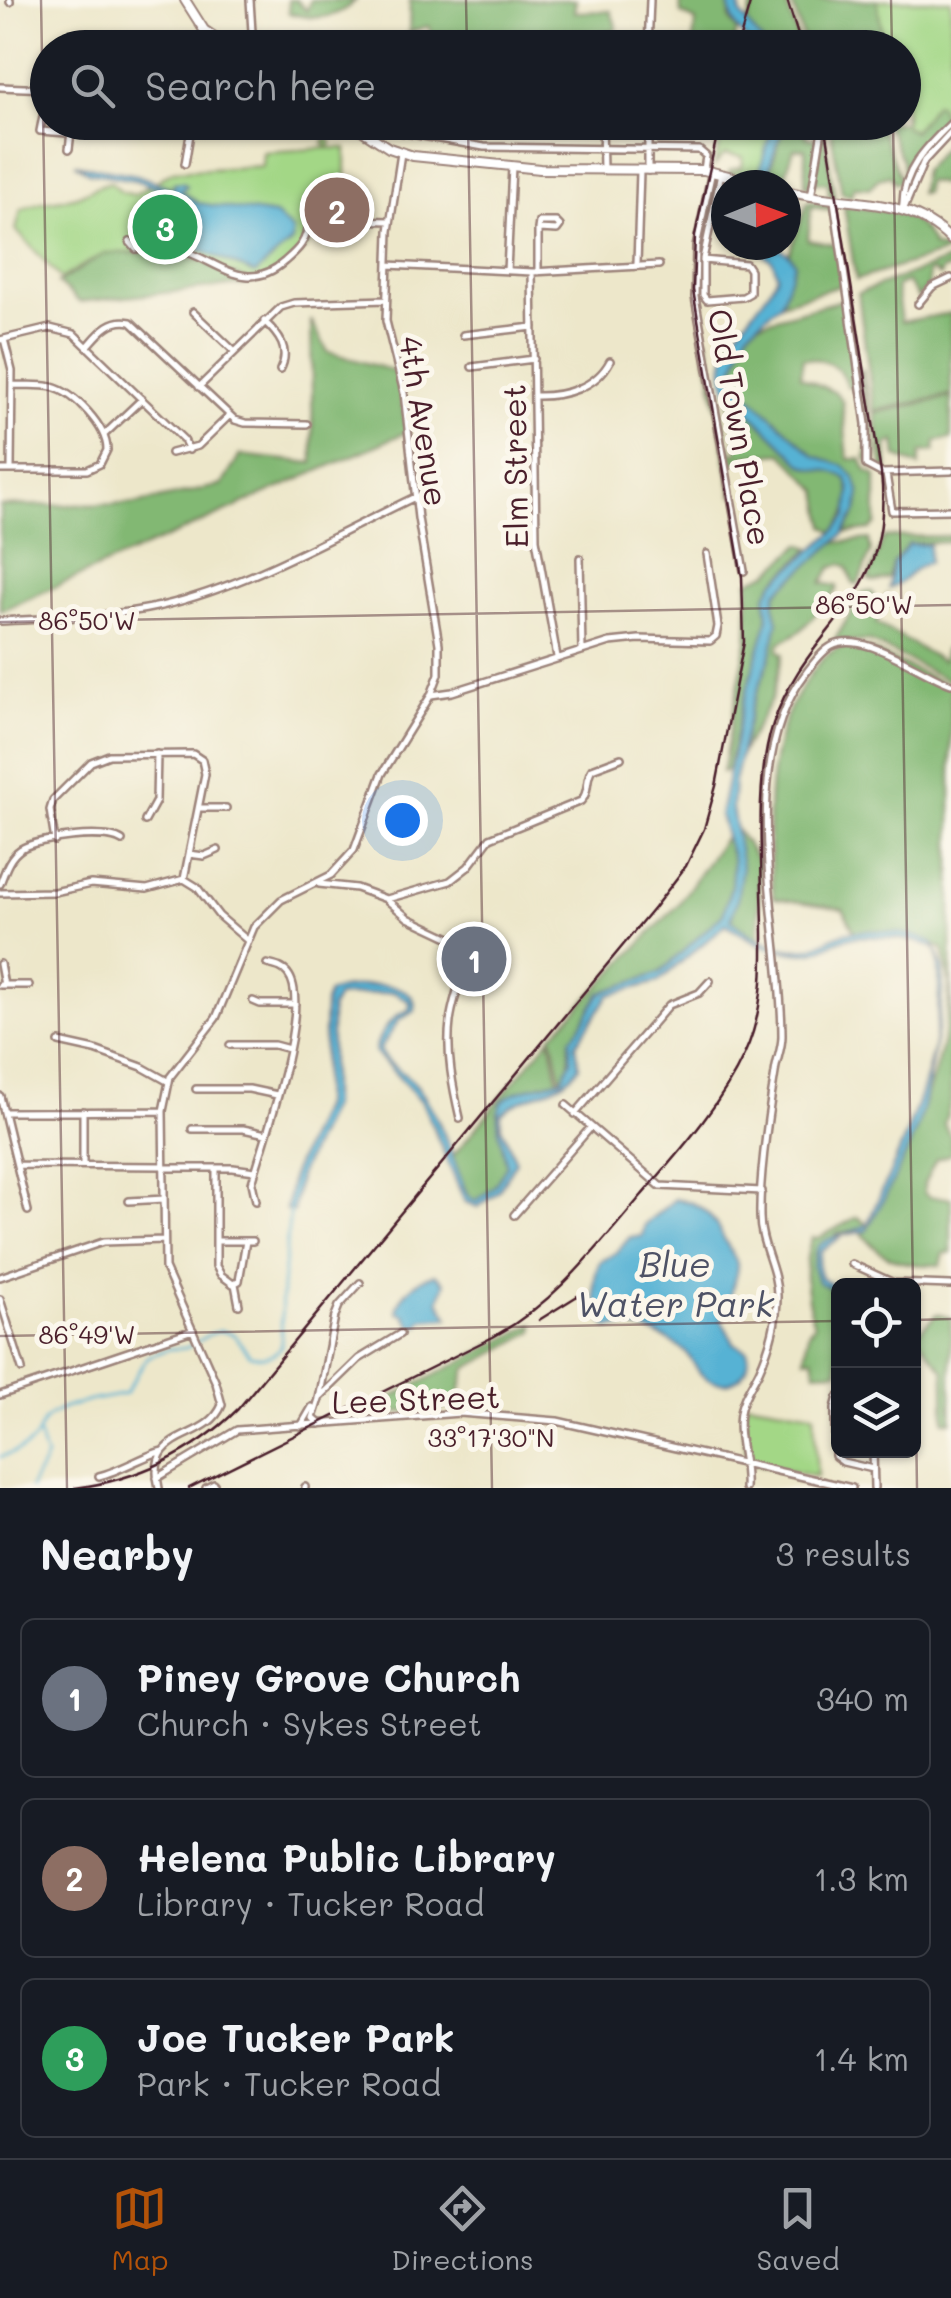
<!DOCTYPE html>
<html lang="en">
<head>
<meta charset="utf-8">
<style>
  body { margin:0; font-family:Mali,sans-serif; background:#20242c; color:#f1f3f6 }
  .controls { position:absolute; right:30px; bottom:30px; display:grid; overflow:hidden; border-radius:15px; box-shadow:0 2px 8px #0004 }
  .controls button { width:90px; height:90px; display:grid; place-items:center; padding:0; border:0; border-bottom:2px solid #363941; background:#171b24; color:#f1f3f6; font:50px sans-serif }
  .compass { position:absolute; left:711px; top:170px; width:90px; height:90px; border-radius:50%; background:#171b24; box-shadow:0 2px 8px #0004; rotate:89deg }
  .you { position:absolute; left:402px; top:820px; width:35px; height:35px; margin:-25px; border:8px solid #fff; border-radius:50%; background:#1a73e8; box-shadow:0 0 0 15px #1a73e833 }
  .badge { display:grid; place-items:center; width:65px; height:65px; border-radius:50%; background:#b45309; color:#fff; font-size:32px; font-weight:700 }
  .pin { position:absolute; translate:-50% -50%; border:5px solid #fff; box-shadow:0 2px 10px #0006 }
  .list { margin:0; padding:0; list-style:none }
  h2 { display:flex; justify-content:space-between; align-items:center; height:130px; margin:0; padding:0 40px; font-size:42px }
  h2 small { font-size:32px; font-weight:400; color:#9ea1a6 }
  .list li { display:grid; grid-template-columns:65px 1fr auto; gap:30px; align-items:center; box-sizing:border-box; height:160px; margin:0 20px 20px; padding:0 20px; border:2px solid #363941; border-radius:15px }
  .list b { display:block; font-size:38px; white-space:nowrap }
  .list p { margin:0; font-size:32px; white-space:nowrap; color:#9ea1a6 }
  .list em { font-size:32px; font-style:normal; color:#9ea1a6 }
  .icon { flex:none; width:55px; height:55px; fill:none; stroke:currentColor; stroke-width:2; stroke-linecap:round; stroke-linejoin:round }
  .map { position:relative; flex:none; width:951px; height:1488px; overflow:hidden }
  .search { position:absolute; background:#171b24; box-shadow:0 2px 8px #0004; left:30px; right:30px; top:30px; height:110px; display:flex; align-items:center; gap:25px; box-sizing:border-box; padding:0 35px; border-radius:55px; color:#9ea1a6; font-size:38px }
  .sheet { height:670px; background:#171b24 }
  nav { display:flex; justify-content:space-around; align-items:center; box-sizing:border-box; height:140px; border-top:2px solid #363941; background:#171b24; font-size:28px; color:#9ea1a6 }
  nav a { display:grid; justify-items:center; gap:5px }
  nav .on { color:#b45309 }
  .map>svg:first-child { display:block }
</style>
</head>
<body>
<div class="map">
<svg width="951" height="1488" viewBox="0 0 951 1488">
  <rect width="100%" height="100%" fill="#fbf7ec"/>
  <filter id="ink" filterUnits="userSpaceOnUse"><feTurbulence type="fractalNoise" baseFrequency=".01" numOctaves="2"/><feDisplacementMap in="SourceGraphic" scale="20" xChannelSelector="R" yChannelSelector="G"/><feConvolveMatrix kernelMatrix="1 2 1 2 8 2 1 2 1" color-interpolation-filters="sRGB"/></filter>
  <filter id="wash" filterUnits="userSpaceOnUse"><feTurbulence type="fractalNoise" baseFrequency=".0048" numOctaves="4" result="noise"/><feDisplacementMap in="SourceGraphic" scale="40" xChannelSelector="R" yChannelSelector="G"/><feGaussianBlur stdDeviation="2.25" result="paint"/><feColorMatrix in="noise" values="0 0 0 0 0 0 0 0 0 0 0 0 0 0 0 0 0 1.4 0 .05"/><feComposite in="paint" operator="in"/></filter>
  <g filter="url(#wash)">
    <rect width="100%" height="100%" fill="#ede7ca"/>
    <path fill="#a3d786" stroke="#767b58" stroke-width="2.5" d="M877,0H951V118L946,123L945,116L917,126L913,132L905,126L904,48L880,47Z
      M724,123H773L759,185H739L740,176L729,173L730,170L742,167L743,157L725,154L715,165Z
      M326,138L332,142L330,148H346V203H326C315,220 317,222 311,238C307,250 284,270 272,276C239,292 202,256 170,250C158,248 150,252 139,253C99,255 95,257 61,279L16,230L21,210C39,199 60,202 79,195C91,190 98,185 111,182L121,192L134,195L173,171L262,166L263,152L328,148L323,143Z
      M746,1402L814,1413L817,1477L748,1462L743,1426Z"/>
    <path fill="#82b873" stroke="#666c4f" stroke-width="2.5" d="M288,0H296L307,11L310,0H356C337,19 316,21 289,13Z
      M410,0H576L574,12L611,11L617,29C557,46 495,53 433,44L429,26L409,32Z
      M680,0H729L730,20L737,30L733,47H692L696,21L681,14Z
      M754,0H785L801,47H766L747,24Z
      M791,0H877L881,26L878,47H806Z
      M935,103L939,105L946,123L912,159L905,181L902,160L885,123L904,122V112L905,126L913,132Z
      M785,123H805L806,137L816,140L818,149L811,186L805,187V149H794L782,185L766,182Z
      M822,123L835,197L829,196L828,183L815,182Z
      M829,123H878L902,182L895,183L890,175L879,178L870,188L854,187L852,195L842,193Z
      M951,138V186L927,181L924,193H919L923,170Z
      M808,201L831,205L832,210L811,207L808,240L836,245L843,285L781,303L794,264L789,253Z
      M844,206C880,211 918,207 933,247L951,251L856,280Z
      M154,249L173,251L248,280L249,284L79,302L58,283L105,253H143Z
      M951,259V268L942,270L940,276L931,271L928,273L929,285L918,298L907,282L896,287L901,322L951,313V395L874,411L858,293Z
      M845,299L859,388L847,386C840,364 825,359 803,358L800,376L836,393L842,400L848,459H861L867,471L876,476V524L870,530L845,533L857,511L855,478L844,466L815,456L736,383L731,375L748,331L758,323Z
      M311,320L328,352L397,372L407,432L0,611V506L135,504L222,485L240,455L313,463Z
      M703,337L707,339L727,435L723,439Z
      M863,370L876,455L873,468L866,458L869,429L860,371Z
      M728,391L801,463C816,474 832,466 847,479C854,502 848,515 834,532L825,526L819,491L782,453L744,456L730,465L733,497L723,444L728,442L733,455L738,452Z
      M951,397V439L936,441L935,451L921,452L919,466L897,457L895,441L887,444L888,468L883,469L875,413Z
      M951,536V542L909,544L893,564L889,578L875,582L868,579L884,537Z
      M869,539L871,552L858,584L853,583L847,567L841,564L831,568L822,583L837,586V590L800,631L780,643L778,650L783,654L772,698L740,756L751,708L770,658L778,622L774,605L777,592L832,543Z
      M801,544L811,548L773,583L766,597L768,620L743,703L728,770L722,772L747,641L749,581L770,572Z
      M863,592H872L874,596L865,613L870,618L887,595L888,600L876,623L942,661L945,649L951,648V682L869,641L833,643Z
      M843,646L869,649L951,687V1101L944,1124L951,1138V1154L936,1159L924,1184V1193L929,1197L951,1198V1253H944L941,1265C907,1266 883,1262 862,1233L870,1224C904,1155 948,1066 949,988C949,975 945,962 943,949L914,937L854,931L843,909L774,898C766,827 762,745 804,684C815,668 824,653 843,646Z
      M734,826L759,862V941L730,919L742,867Z
      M725,837L733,861L731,887L723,914L660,973L600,993L579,1029L570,1039C569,1056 573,1065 561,1079L552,1035L678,905Z
      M550,1038L558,1080L542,1084L497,1113L507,1165C501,1178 491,1197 476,1201L468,1196L452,1157Z
      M857,1217L867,1224L863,1229L838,1233L815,1253C812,1274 819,1284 838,1292V1371L816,1372L813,1357L805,1358L808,1332L814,1325C805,1296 802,1266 812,1237L818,1238Z
      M937,1314L951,1318V1421H944V1371L918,1338L914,1341V1330L920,1331Z
      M534,1324V1331L466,1369L458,1400L461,1407L355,1416Z"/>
    <path fill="#56b2d4" stroke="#506880" stroke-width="2.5" d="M729,0H739L741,15L766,47H753C738,32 730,22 729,0Z
      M773,123H785C778,144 769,162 766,185H759L758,176Z
      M75,164L137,175L173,189L174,183L183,182L187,186L181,191L198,203L275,215L293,231L292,242L255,274L180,241L177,237V195L135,180L88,172Z
      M749,245C769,245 784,243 795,263L781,303L748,331L731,375L736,383L815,456L844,466L855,478L860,494L857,511L843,535L777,592L774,605L778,622L770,658L751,708L734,782L732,808L742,866L737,901L731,919C747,937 788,955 813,947C825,943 835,934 848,932C871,928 908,932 931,941C951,957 929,1096 917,1128C903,1163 885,1199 866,1231L844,1235L821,1251L818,1267L821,1278L838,1288V1292L818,1282L813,1267L818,1246C835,1232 858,1233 867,1224C904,1143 943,1059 943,968C940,960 939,952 932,947C918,939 864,934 847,938C832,941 821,953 804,953C767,951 755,943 726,924L658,982L609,995L576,1044L579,1067C560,1094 524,1092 501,1114V1126L516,1161L498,1192L478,1207L465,1202L422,1102L375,1052C378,1033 392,1016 409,1010L410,1002L394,992L337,997L331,1008V1106L299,1176L293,1211L286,1210L292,1174L322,1105L325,1003L328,993C350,985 419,974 415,1011L399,1020L380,1049C386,1066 408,1073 418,1087C442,1119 453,1159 467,1195L476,1201L494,1187L507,1165C488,1093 495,1097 562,1079L571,1060L570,1039L579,1029L600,993L660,973L723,914L731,887L733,861L720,815L743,703L768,620L766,597L773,583L834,532L847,516L850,491L847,479C831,466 816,474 801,463L728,391C708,340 761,316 777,275L773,261Z
      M909,544L929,545V562C909,569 909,581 889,588L893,564Z
      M675,1199C707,1202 717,1224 730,1250C733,1255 736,1259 737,1264C738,1278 728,1289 732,1303L721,1319L734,1343L747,1351C754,1370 735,1387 716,1382C695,1377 697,1362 683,1350C665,1334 631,1324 608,1328C594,1311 590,1281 600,1262L617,1252L630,1237L642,1236L645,1224Z
      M435,1274L445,1283L439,1301L449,1318L423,1320L419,1326H412L405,1315L397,1312C399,1294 417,1279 435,1274Z"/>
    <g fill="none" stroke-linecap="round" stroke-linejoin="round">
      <path stroke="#56b2d4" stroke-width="2.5" d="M0,1457C11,1454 29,1448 35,1438C42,1428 41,1420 54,1413C74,1402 103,1399 125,1394L147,1357L168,1349L186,1348L210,1334L221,1331L233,1334L250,1355C263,1358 273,1357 281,1347L282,1287L290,1210
        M30,1488L46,1458L39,1435"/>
    </g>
  </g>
  <g filter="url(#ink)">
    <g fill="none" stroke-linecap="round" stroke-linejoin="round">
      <defs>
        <path id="minor" d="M250,0L253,48
          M10,2V0
          M599,38V48
          M648,48L650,0
          M0,87L48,89
          M48,91L40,131L67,133L71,132L73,122
          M602,122L603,169
          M366,134L372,127L484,147L699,150L706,156L704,170
          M69,149L71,132
          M185,164L192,122
          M648,171V122
          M712,171L696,247L695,297L744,571
          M811,197L821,136L820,122
          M834,201L866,424V465L881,473L951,471
          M905,206L924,161L951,132
          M903,208C901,172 927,146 951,123
          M556,222L560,226L557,230L538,229L539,222Z
          M130,242L136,249C149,248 161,244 175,248C216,258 245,297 285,261C299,249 307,241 308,222L312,219L390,221
          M703,259L721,174
          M703,260L746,264L750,270V293L743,297L707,300L703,295Z
          M637,264L640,171
          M388,265L532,272L659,265
          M507,271L512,167
          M532,272L536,539L557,657
          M538,272V230
          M918,304L932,287L951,278
          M193,312L234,351
          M264,321C279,335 291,350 280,370
          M463,335L533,327
          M4,339L12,371L11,469
          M0,340L50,328L74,334L184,440L189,450
          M88,346C101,331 111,318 131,322L235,420L245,423L307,424
          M472,367L534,359
          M199,387L281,307L294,303L386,300
          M534,396C563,397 596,388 610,361
          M105,434L142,399
          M171,453L198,446L229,416
          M0,470H87L100,464L107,450C107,427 75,393 52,387C40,384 25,386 12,385
          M886,474L892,511L951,510
          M580,558L582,650
          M0,621C54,618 108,618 161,606C248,586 335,535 415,497
          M431,695L452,692L610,642L639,639L710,641L716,636L718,626L707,554
          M199,808H226
          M145,821L156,801L157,754
          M55,841L50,810L53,800L91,762L109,755L193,754L202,760L205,774L184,879
          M189,854L204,856L218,850
          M0,884C5,871 9,857 21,849C38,838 105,830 122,841
          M319,884L356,888L386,899L408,918L461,943C468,972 453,994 450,1022C446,1053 453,1088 460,1118
          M0,893L54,892L91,884L147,889L184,879L197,887L219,916L247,940
          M387,899L450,881L468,867L490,838L581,801C590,792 585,779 592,769L621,758
          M0,964L4,985
          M0,985H29
          M253,1001L260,1004H295
          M59,1042L95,1050L142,1067L169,1082
          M230,1045H274L289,1049
          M196,1089H249L277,1095
          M0,1096L28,1211
          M566,1105L660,1186L762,1191
          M83,1111V1165
          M5,1112L163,1111
          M575,1114L669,1005L699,993L710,981
          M192,1129H243L266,1134
          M18,1165L164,1166
          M164,1168H233L255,1171
          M216,1168V1266L221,1275L233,1284L239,1281L246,1241
          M129,1201L164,1199
          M256,1201L252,1183C263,1143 313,1005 288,974C283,967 275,966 267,964
          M514,1215L591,1127
          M216,1241H253
          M852,1264L894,1283L951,1285
          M0,1277L103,1242L164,1240
          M235,1284L239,1305
          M0,1299L22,1369
          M0,1395L193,1330
          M838,1397L835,1408V1456L843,1462L873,1469
          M319,1398L359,1359L400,1334
          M320,1424L313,1418L319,1399L335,1316L339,1306L360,1283
          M301,1426L312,1407
          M873,1450L874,1488
          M99,1476C121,1471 147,1454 163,1451
          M157,1478L237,1430L460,1413L557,1421L852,1488
          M305,1487V1488
          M159,1488C145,1427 206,1444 222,1405L216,1383L165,1268L163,1111L170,1077L216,1018L254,927L281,900L331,875L354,850L382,774L431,695L439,674V644L418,518L404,393L386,321L389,231L401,153
          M206,1488L214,1484
          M745,1488C747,1462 736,1438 740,1413C742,1398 752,1385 759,1371C769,1349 777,1322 777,1298C778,1270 760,1245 760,1217C759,1174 768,1116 775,1073C776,1061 782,1049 782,1036C782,927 734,766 806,673C813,664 822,651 832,646C865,630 919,673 951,684"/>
        <path id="major" d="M185,0L204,30L231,48
          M349,122L389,148L413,156L540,169L704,170L765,185
          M786,191C846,207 905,193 951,240"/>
      </defs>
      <use href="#minor" stroke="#9c837a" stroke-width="10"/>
      <use href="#major" stroke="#9c837a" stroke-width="12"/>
      <use href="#minor" stroke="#fff" stroke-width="5"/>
      <use href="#major" stroke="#fff" stroke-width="8"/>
      <path stroke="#4a1f2b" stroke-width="2.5" d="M787,0L802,48
        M737,48L751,0
        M539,1320L579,1295
        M75,1488C137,1480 194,1453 238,1409L654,908L686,866L704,829L716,786L744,642L742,577L693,290L695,235L720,122
        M189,1488L493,1337C555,1303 596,1249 641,1196C678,1153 720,1107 744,1055C755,1032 760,1007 762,982C768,904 749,797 773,724C808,620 895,604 881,473L825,122"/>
    </g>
  </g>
  <path fill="none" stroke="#4a1f2b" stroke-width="2.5" stroke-opacity="0.45" d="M41,0L67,1488M466,0L467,48M891,0L892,48M468,122L492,1488M893,122L913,1286M0,622L951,605M914,1286L917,1488M914,1320L951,1319M0,1336L838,1321"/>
  <g text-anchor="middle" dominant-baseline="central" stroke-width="10" stroke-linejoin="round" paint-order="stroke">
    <g font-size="32" fill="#4a1f2b" stroke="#fbf7ec">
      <text transform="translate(425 421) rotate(81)">4th Avenue</text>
      <text transform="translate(741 427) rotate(80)">Old Town Place</text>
      <text transform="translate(514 466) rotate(-91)">Elm Street</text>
      <text transform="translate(416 1398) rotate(-2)">Lee Street</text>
    </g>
    <g font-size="35" font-style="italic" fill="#4e5266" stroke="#fbf7ec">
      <text x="675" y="1263">Blue<tspan x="675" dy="40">Water Park</tspan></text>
    </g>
  </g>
  <g font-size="25" text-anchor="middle" fill="#4a1f2b" stroke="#fbf7ec" stroke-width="10" stroke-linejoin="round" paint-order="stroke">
    <text x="864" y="614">86°50'W</text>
    <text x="87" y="630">86°50'W</text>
    <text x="87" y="1344">86°49'W</text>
    <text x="491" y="1447">33°17'30"N</text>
  </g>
</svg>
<div class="controls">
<button><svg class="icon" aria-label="locate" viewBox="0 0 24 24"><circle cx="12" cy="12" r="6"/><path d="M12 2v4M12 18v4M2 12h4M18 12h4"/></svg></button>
<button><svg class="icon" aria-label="layers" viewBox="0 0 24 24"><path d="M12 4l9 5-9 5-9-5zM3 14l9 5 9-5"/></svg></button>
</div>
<svg class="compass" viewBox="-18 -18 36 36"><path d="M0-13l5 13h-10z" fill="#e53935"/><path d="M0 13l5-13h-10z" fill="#9ea1a6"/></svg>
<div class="you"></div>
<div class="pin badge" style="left:474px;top:959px;background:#6b7280">1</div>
<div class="pin badge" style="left:337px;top:210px;background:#8d6e63">2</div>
<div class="pin badge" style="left:165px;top:227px;background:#2e9e5b">3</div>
<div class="search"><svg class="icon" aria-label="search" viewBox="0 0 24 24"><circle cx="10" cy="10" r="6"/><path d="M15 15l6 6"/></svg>Search here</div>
</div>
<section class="sheet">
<h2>Nearby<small>3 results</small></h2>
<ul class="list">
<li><span class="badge" style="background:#6b7280">1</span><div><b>Piney Grove Church</b><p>Church · Sykes Street</p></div><em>340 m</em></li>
<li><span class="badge" style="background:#8d6e63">2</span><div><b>Helena Public Library</b><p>Library · Tucker Road</p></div><em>1.3 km</em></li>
<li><span class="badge" style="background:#2e9e5b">3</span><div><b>Joe Tucker Park</b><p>Park · Tucker Road</p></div><em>1.4 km</em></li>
</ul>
</section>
<nav>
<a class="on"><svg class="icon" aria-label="map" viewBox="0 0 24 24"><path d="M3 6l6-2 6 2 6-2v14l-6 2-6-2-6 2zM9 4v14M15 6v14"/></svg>Map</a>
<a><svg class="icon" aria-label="directions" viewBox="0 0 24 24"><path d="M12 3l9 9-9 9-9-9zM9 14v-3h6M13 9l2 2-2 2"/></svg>Directions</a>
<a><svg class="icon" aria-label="saved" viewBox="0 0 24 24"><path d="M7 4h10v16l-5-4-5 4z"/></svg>Saved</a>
</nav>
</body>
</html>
